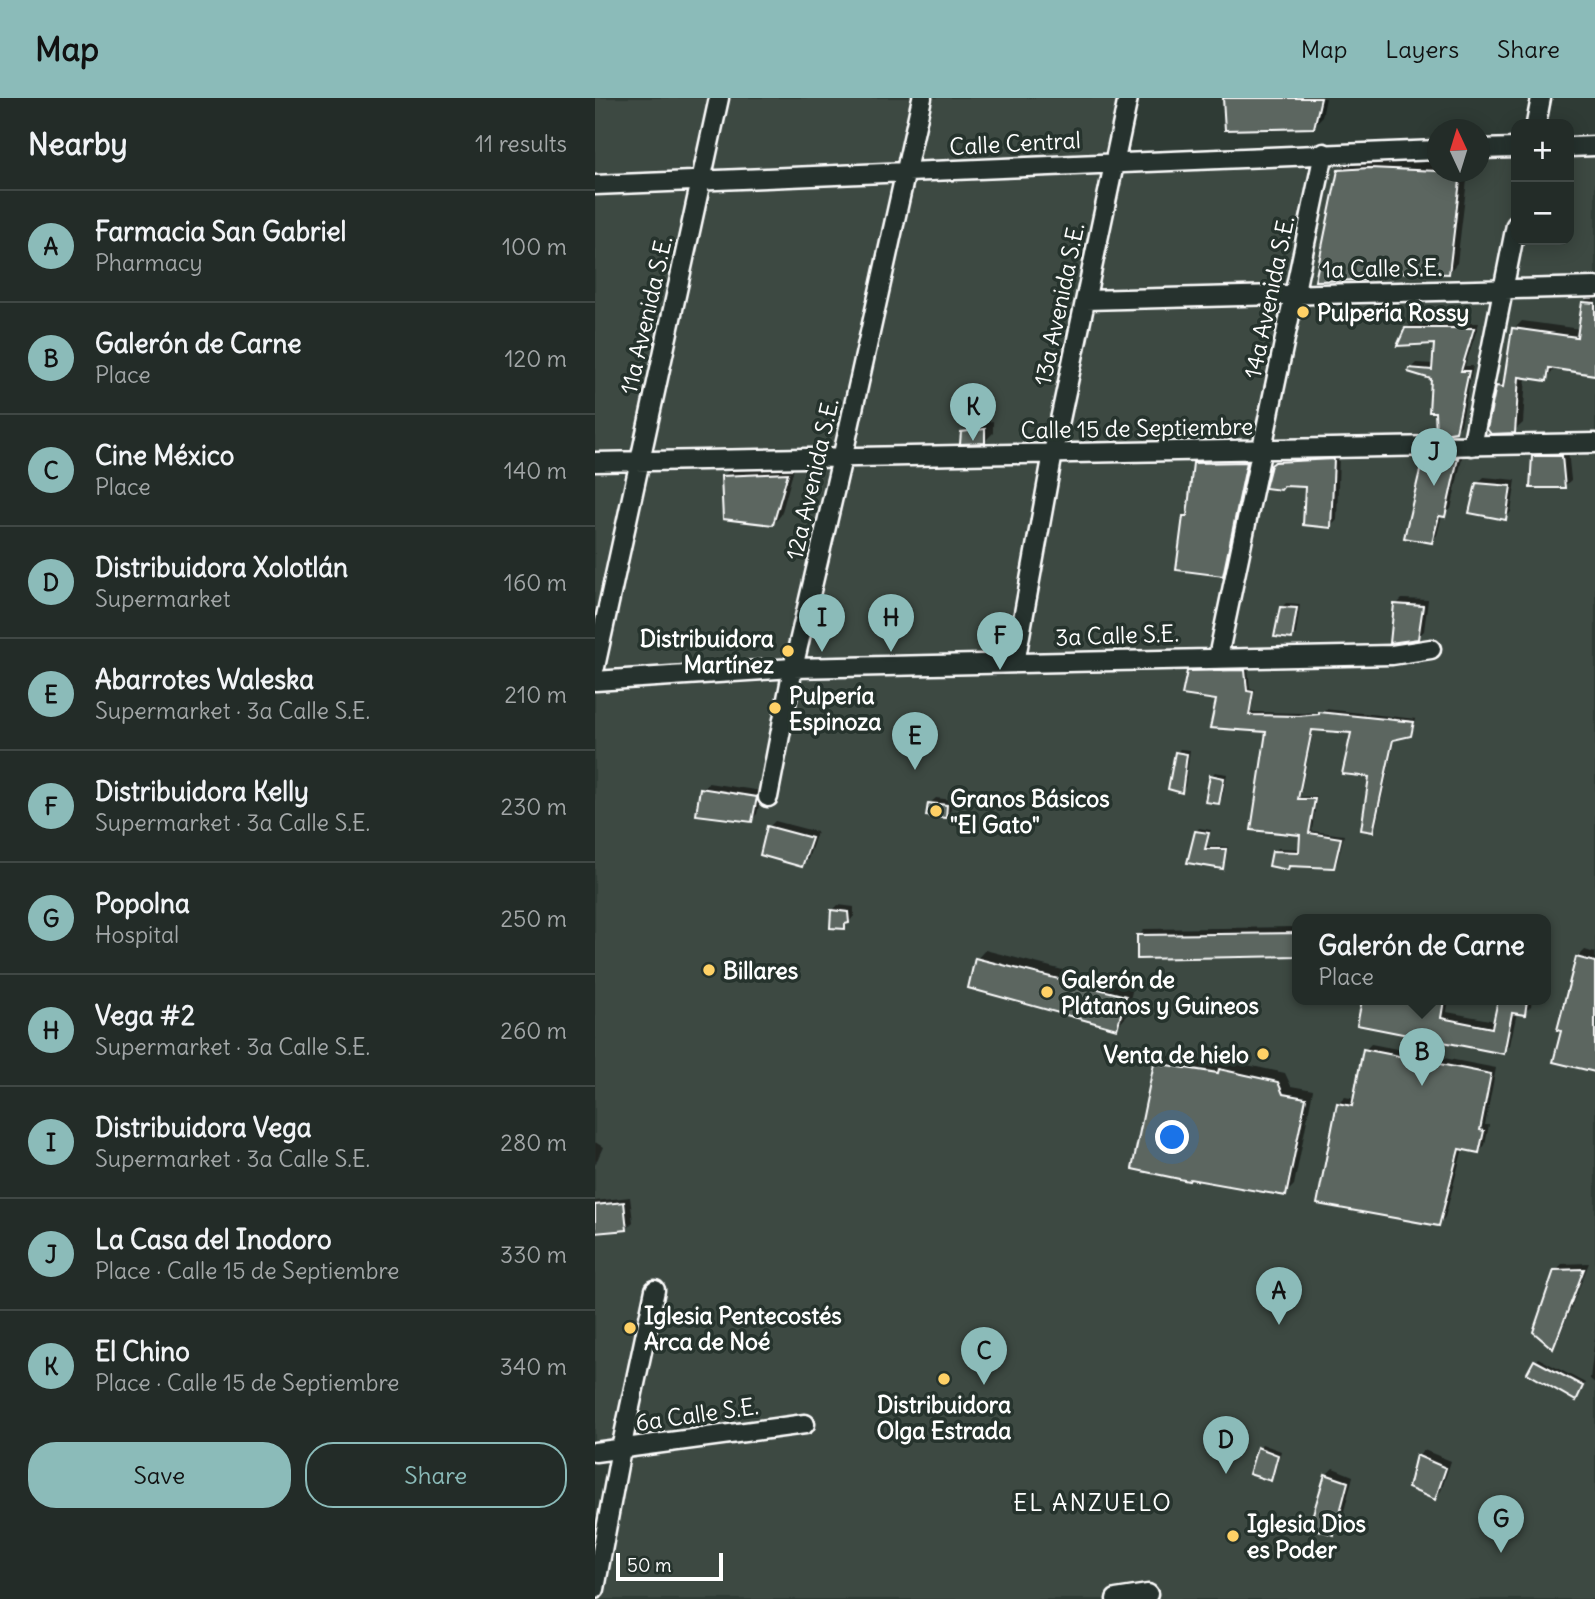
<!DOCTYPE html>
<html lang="en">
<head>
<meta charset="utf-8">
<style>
  body { margin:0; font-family:Delius,sans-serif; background:#2f3834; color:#f1f3f6 }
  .controls { position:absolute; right:21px; top:21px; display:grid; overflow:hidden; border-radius:14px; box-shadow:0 4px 18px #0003 }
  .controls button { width:63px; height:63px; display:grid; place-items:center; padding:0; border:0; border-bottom:2px solid #404845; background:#232c28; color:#f1f3f6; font:35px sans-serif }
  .compass { position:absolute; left:832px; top:21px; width:63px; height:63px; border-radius:50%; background:#232c28; box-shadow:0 4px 18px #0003; rotate:356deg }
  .scale { position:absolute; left:21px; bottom:18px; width:107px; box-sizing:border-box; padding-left:7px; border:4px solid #fff; border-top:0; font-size:19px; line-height:24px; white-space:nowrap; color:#fff; -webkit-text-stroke:5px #26332d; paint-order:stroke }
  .you { position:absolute; left:578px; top:1040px; width:24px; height:24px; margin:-18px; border:5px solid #fff; border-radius:50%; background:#1a73e8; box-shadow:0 0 0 10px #1a73e833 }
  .badge { display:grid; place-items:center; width:46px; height:46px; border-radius:50%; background:#8bbbb9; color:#111; font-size:23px; font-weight:700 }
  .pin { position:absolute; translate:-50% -58px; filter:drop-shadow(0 2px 4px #0008) }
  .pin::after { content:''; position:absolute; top:37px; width:24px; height:21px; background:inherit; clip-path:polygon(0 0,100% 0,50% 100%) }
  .popup { position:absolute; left:697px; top:816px; width:259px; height:91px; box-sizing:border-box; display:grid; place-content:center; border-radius:14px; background:#232c28; filter:drop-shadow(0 2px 5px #0005); font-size:23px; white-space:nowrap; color:#a3a7a8 }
  .popup b { font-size:26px; color:#f1f3f6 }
  .popup::after { content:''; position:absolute; left:50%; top:100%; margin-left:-14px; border:14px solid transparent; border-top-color:#232c28 }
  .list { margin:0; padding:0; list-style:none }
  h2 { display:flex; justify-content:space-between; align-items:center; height:91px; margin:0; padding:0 28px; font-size:30px }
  h2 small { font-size:23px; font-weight:400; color:#a3a7a8 }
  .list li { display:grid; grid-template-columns:46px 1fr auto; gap:21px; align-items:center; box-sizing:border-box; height:112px; padding:0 28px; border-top:2px solid #404845 }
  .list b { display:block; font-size:26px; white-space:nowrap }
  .list p { margin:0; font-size:23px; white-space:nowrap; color:#a3a7a8 }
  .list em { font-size:23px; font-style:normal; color:#a3a7a8 }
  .actions { display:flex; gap:14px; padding:21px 28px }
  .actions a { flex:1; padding:16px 0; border:2px solid #8bbbb9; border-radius:28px; text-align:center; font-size:24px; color:#8bbbb9 }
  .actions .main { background:#8bbbb9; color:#111 }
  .map { position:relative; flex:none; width:1000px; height:1501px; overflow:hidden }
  header { display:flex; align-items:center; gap:42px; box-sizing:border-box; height:98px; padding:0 35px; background:#8bbbb9; color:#111 }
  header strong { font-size:33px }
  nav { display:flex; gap:38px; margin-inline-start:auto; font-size:24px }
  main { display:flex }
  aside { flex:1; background:#232c28 }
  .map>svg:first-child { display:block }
</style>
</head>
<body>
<header>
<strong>Map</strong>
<nav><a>Map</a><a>Layers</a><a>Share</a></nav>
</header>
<main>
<aside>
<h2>Nearby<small>11 results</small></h2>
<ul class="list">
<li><span class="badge">A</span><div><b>Farmacia San Gabriel</b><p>Pharmacy</p></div><em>100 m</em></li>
<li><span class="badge">B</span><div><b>Galerón de Carne</b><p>Place</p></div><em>120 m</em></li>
<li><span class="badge">C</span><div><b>Cine México</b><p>Place</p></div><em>140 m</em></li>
<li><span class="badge">D</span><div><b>Distribuidora Xolotlán</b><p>Supermarket</p></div><em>160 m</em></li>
<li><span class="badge">E</span><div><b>Abarrotes Waleska</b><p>Supermarket · 3a Calle S.E.</p></div><em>210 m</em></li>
<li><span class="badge">F</span><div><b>Distribuidora Kelly</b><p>Supermarket · 3a Calle S.E.</p></div><em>230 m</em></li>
<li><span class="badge">G</span><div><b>Popolna</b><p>Hospital</p></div><em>250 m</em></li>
<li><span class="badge">H</span><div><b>Vega #2</b><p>Supermarket · 3a Calle S.E.</p></div><em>260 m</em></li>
<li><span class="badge">I</span><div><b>Distribuidora Vega</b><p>Supermarket · 3a Calle S.E.</p></div><em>280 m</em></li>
<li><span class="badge">J</span><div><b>La Casa del Inodoro</b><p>Place · Calle 15 de Septiembre</p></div><em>330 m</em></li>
<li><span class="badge">K</span><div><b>El Chino</b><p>Place · Calle 15 de Septiembre</p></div><em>340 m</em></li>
</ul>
<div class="actions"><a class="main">Save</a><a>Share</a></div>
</aside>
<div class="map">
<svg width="1000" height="1501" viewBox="0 0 1000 1501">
  <rect width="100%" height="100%" fill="#2f3b35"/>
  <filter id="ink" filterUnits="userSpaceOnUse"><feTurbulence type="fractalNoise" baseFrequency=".0143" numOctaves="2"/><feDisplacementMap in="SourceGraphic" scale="14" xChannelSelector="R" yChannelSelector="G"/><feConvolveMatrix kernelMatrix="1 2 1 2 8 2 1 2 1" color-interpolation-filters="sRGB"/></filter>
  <g filter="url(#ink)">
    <path fill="#3c4842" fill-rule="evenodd" d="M0,0H533L518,64L842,53V74H884L885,52L921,51V142H974V49H1000V1501H0L26,1352L0,1354ZM703,822H951V902H703Z"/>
    <path fill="#0007" fill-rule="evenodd" d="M629,0H731L727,19L718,28Z
      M753,64H842V74H873L862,165L854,174L779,171L769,180L744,73Z
      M997,196L1000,197V275L960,270L951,281L931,278L928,325L919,333L902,289L911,280L919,231L927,223L985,231L989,204Z
      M817,225H884L870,268H878L866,327L860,333L837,280L815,271L821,265L839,266L841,244L811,231Z
      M398,323V335L390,343L367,335L376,326Z
      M945,352H973L976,382L969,388L938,358Z
      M836,355H868L856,411L847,417L842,437L836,443L830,361Z
      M744,356L742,422L736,428L712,388L678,368L688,358Z
      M607,358H658L635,469L628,476L590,419L594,414L599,365Z
      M200,367L186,417L178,426L128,378L137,370Z
      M889,379L921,382L916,414L910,420L882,386Z
      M807,501L833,502L829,533L822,540L801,507Z
      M691,505L705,506L701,536L697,539L687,509Z
      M653,569L655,591H660L656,614L709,615L727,614L730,611L821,621L818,633L815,636L800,640L781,728L778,732L776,677L758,634L719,630L705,699L722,698L717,733L749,737L742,765L738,769L696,766L692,770L679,754L683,750L706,751L707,735L673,632L623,601L593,574L597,570Z
      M585,651L595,652L590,689L586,693L581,655Z
      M620,674L632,676L627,700L624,704L616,678Z
      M113,685L167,693L162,716L156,722L106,691Z
      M341,700L357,702L356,712L350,719L334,706Z
      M180,723L222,734L213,761L207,767L174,729Z
      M604,730L616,732L612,748L633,749L630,766L627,769L594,763L601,734Z
      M243,807L259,809V818L249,830L237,813Z
      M703,829V857L544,837L550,831Z
      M390,852L538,890L530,920L522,929L382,861Z
      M990,852L1000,855V972L982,860Z
      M768,902H854L852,914L900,923L904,902H937L936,908L929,915L922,914L915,947L908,954Z
      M776,946L901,970L890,1027H894L890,1047L884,1054L868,1050L850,1119L844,1126L743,1006L750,999L760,1001L770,952Z
      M569,957L630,967L634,963L690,975L696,988L718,992L699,1087L690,1096L560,966ZM564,964L632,975L631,978L564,967Z
      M0,1044L8,1049L0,1067Z
      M35,1099L38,1124L31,1131L0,1133V1103Z
      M994,1165L963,1242L957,1248L960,1173L967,1166Z
      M1000,1239V1285L995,1281Z
      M943,1260L990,1285L984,1297L940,1263Z
      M667,1346L686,1353L679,1377L676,1381L664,1350Z
      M829,1352L856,1363L846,1393L840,1399L823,1358Z
      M738,1370L758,1378L745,1429L739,1435L731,1377Z"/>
    <path fill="#5b6661" stroke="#fff" stroke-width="2" d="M628,0H726L719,30L630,32Z
      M774,70L866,74L854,176L772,173L770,182L720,183L743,72Z
      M987,204L1000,205V277L954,270L952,283L924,279L920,335L896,336L892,331L901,288L908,289L917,230L982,239Z
      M810,230H879L866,273H874L861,334L841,337L840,314H834L836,281L813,274L814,270L837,272L839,246L802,248Z
      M390,331V345L365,346L366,334Z
      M937,358H967L970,390H935Z
      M828,360H863L850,419L844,418L837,445L809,440Z
      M739,361L736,430L708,427L710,389L689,388L686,392L670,390L676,367L680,364Z
      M652,364L628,478L581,472L588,418H592L598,365Z
      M193,375L178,427L128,421L126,378Z
      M881,385L916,388L911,422L874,415Z
      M799,506L828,508L823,541L795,545Z
      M685,509L702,510L697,541L679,539Z
      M650,572L652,593L658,594L654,617L704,618L724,616V614L819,624L816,638L798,642L778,734L766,732L774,679L747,676L756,635L717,632L703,701H720L714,735L746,740L739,770L694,768L693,772L674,768L677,753L704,754L705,737L656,732L671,634L615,630L621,602L587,597L592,573Z
      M580,654L592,656L587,695L573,691Z
      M615,677L629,680L624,706L610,704Z
      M105,690L162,699L157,724L101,717Z
      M333,705L352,707L351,720L331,718Z
      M172,728L217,740L207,769L165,757Z
      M600,733L614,735L610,751H631L628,771L592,765Z
      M236,812L253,814L254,825L250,826V831L235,830Z
      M703,835V858L542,861V837Z
      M981,859L1000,864V974L958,964L966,933L962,932Z
      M380,860L531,898L522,931L373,890Z
      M767,902H849L846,920L897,930L903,902H932L930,917L917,915L909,956L762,927Z
      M768,951L896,976L885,1032L889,1033L884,1055L864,1051L844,1128L722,1106L742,1005L757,1008Z
      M559,965L623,975L624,971L683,984L688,996L711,1000L691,1098L595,1081L594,1083L537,1071Z
      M29,1104L32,1132L0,1135V1107Z
      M989,1171L958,1251L938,1234L959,1172Z
      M939,1262L988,1288L981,1303L932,1275Z
      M662,1349L683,1357L676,1383L654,1376Z
      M821,1357L851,1370L840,1402L813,1390Z
      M730,1376L753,1384L739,1437L714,1429Z"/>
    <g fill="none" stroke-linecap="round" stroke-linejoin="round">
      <defs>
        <path id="minor" d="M941,26L946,0
          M974,49L1000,48
          M884,51L921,50
          M0,87L842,52
          M491,202L1000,189
          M877,348L921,127
          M0,364L1000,345
          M623,559L729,55
          M420,565L458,355L533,0
          M0,569L124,0
          M0,583L198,570L797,557L836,551
          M173,699L198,570L251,343L327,0
          M0,1354L210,1326
          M0,1491L26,1351L60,1192
          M521,1501L553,1496"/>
      </defs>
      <use href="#minor" stroke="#fff" stroke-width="23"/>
      <use href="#minor" stroke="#26332d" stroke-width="18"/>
    </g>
  </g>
  <g fill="#ffd166" stroke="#26332d" stroke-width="2.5">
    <circle cx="708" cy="214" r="7"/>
    <circle cx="193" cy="553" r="7"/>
    <circle cx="180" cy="610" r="7"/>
    <circle cx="341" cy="713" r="7"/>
    <circle cx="114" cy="872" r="7"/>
    <circle cx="452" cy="894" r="7"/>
    <circle cx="668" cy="956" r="7"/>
    <circle cx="35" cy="1230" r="7"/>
    <circle cx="349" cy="1281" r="7"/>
    <circle cx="638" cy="1438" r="7"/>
  </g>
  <g text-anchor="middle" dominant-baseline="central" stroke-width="7" stroke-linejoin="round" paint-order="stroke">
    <g font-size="23" fill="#fff" stroke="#26332d">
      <text transform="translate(420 45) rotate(-3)">Calle Central</text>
      <text transform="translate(787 170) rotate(-1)">1a Calle S.E.</text>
      <text transform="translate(674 199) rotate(-78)">14a Avenida S.E.</text>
      <text transform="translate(464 206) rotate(-78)">13a Avenida S.E.</text>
      <text transform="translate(51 217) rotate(-77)">11a Avenida S.E.</text>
      <text transform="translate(542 330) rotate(-1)">Calle 15 de Septiembre</text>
      <text transform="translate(217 381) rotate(-77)">12a Avenida S.E.</text>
      <text transform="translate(522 537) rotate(-2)">3a Calle S.E.</text>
      <text transform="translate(102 1316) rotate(-8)">6a Calle S.E.</text>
    </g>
    <g font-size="23" font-weight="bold" fill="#fff" stroke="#26332d" text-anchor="start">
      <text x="722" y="214">Pulpería Rossy</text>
      <text x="179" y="540" text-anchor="end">Distribuidora<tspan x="179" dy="26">Martínez</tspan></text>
      <text x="194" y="597">Pulpería<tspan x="194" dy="26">Espinoza</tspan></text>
      <text x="355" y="700">Granos Básicos<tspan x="355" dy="26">"El Gato"</tspan></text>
      <text x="128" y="872">Billares</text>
      <text x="466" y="881">Galerón de<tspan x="466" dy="26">Plátanos y Guineos</tspan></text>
      <text x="654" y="956" text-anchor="end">Venta de hielo</text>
      <text x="49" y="1217">Iglesia Pentecostés<tspan x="49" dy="26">Arca de Noé</tspan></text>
      <text x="349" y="1306" text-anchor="middle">Distribuidora<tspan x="349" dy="26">Olga Estrada</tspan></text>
      <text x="652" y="1425">Iglesia Dios<tspan x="652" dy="26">es Poder</tspan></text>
    </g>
    <g font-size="24" letter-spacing="2" fill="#fff" stroke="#26332d">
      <text x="498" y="1404">EL ANZUELO</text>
    </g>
  </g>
</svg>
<div class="controls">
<button>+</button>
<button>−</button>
</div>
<svg class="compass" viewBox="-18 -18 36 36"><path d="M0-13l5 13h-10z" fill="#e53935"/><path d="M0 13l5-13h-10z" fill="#a3a7a8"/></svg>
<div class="scale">50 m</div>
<div class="you"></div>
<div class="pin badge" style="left:684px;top:1227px">A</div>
<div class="pin badge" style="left:827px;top:988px">B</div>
<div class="popup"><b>Galerón de Carne</b>Place</div>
<div class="pin badge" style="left:389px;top:1287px">C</div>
<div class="pin badge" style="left:631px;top:1376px">D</div>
<div class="pin badge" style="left:320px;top:672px">E</div>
<div class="pin badge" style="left:405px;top:572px">F</div>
<div class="pin badge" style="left:906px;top:1455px">G</div>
<div class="pin badge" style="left:296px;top:554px">H</div>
<div class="pin badge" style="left:227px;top:554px">I</div>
<div class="pin badge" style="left:839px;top:388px">J</div>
<div class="pin badge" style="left:378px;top:343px">K</div>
</div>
</main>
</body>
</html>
